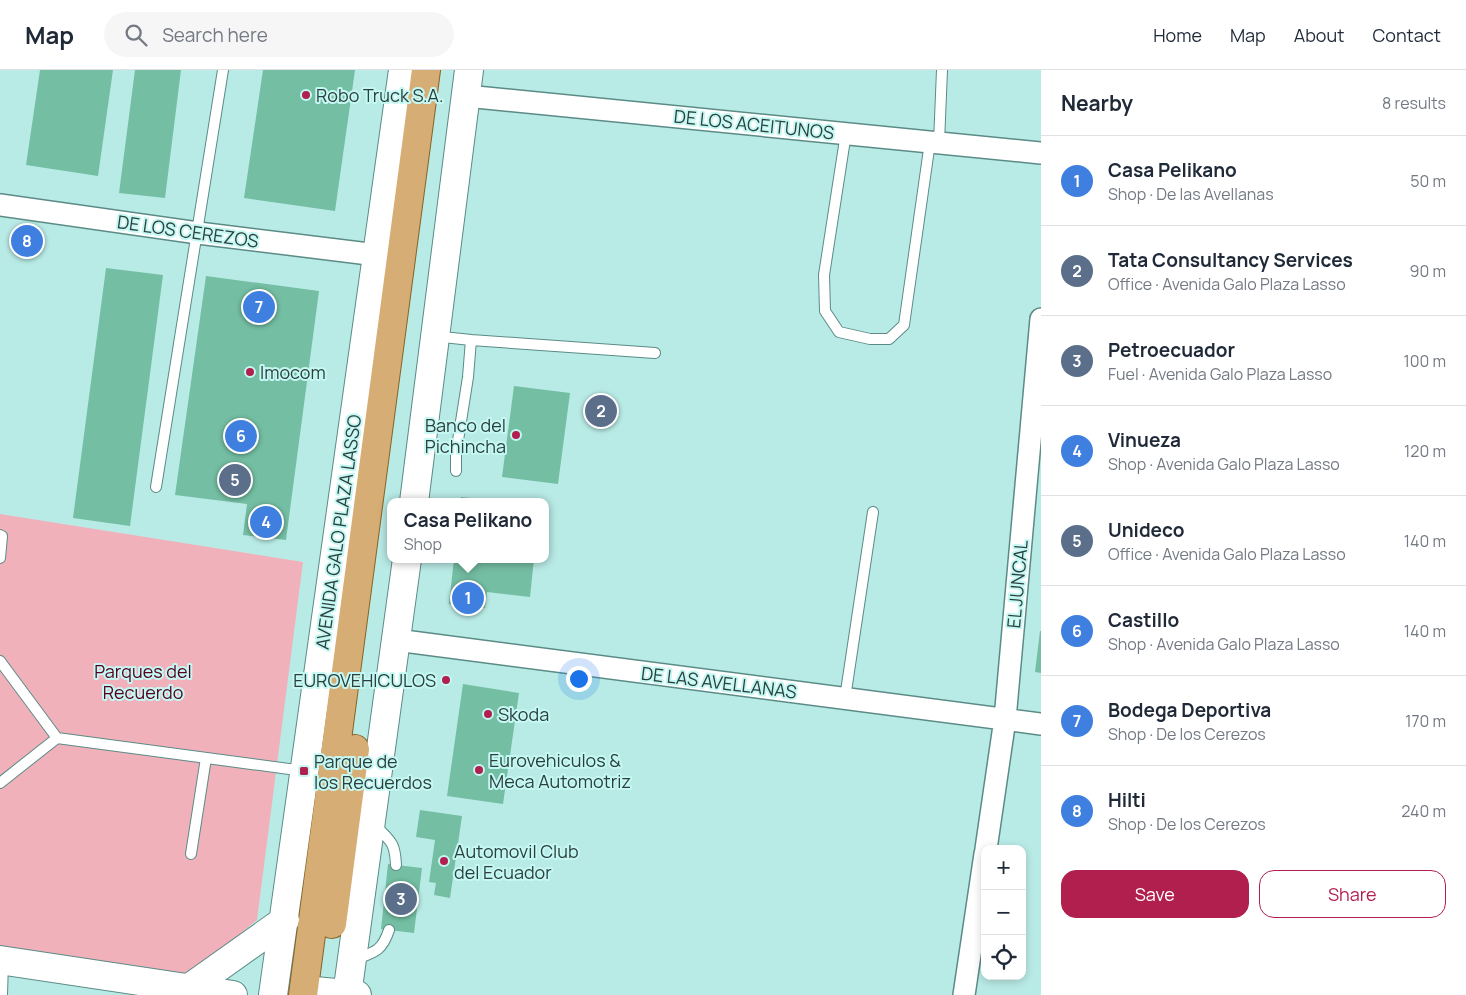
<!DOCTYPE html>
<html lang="en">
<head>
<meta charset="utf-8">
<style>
  body { margin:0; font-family:Manrope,sans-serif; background:#f6f6f7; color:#1f2937 }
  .controls { position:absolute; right:15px; bottom:15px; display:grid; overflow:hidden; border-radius:10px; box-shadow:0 2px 8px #0003 }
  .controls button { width:45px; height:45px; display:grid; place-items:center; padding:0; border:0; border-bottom:1px solid #e0e1e3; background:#fff; color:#1f2937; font:25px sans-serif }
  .you { position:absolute; left:578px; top:608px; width:18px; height:18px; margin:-12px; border:4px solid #fff; border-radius:50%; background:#1a73e8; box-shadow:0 0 0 8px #1a73e833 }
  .badge { display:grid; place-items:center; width:32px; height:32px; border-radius:50%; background:#b01f4e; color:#fff; font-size:16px; font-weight:700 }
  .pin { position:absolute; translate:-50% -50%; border:2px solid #fff; box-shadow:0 1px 5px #0006 }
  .popup { position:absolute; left:387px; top:428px; width:162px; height:65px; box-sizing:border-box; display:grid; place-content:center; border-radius:10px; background:#fff; filter:drop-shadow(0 1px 4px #0005); font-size:16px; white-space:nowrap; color:#747a83 }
  .popup b { font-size:19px; color:#1f2937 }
  .popup::after { content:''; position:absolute; left:50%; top:100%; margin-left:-10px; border:10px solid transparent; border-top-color:#fff }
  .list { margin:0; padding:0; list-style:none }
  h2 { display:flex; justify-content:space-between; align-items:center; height:65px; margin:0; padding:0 20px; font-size:21px }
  h2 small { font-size:16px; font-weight:400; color:#747a83 }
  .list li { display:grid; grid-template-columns:32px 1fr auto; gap:15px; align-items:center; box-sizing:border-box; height:90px; padding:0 20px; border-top:1px solid #e0e1e3 }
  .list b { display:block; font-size:19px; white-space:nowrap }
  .list p { margin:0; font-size:16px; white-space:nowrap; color:#747a83 }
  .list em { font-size:16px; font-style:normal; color:#747a83 }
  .actions { display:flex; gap:10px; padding:15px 20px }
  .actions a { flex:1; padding:11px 0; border:1px solid #b01f4e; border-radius:15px; text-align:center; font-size:18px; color:#b01f4e }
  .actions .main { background:#b01f4e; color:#fff }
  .icon { flex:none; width:28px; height:28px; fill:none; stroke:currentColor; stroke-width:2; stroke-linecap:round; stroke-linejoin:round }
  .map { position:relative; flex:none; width:1041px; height:925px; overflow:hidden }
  header { display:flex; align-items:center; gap:30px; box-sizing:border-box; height:70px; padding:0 25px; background:#fff; border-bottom:1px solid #e0e1e3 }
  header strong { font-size:24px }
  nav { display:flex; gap:28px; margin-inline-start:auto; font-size:18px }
  .search { width:350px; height:45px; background:#f6f6f7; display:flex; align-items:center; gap:12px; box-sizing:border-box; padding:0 18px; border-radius:28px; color:#747a83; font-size:19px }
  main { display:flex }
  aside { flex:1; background:#fff }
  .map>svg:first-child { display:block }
</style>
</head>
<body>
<header>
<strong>Map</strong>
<div class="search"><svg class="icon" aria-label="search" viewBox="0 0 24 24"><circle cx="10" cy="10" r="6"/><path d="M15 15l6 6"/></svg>Search here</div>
<nav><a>Home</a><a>Map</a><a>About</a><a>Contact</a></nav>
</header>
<main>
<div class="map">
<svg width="1041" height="925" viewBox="0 0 1041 925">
  <rect width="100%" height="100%" fill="#b9ebe6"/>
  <path fill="#f1b1bb" d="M0,444L303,492L257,850L190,905L0,878Z"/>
  <path fill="#74bea3" d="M40,0H113L98,106L26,95Z
    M135,0H181L165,128L119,123Z
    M263,0H355L335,141L244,128Z
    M106,198L163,205L130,456L73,448Z
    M206,206L319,221L286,470L243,465L247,434L175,425Z
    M514,316L570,323L558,414L502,407Z
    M461,427L490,430V432H460Z
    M454,489H534L530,527L487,522L485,538L449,534Z
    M1040,561H1041V603L1035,602Z
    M463,614L519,623L503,734L447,726Z
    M420,740L462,746L450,828L434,825L436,813L429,812L435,770L416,767Z
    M388,794L422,798L414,863L381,859Z"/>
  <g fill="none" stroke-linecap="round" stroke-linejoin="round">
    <defs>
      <path id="lane" d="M846,63L824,205L825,241L839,262L870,269H889L904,255L930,72
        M939,73L942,0
        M438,265L443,267L471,270L468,307L456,383V401
        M471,270L655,283
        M156,417L223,0
        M0,465L2,466L0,488
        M0,591L57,668L304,701
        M845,628L873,442
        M0,713L57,668
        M374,754C390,771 395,771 396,795
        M191,784L206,688
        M356,889C375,882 382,881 389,860
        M2,925L3,892"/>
      <path id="street" d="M466,26L1041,83
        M0,135L198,163L377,185
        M396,570L1041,654
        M986,779L1005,649L1041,249
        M964,925L985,784"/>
      <path id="secondary" d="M414,432L469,0
        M0,890L233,925
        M188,919L285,850
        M304,920L357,925
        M273,925L403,0
        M347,925L407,489"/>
      <path id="primary" d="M332,854L355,679
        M303,925L426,0"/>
    </defs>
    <use href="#lane" stroke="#5b8b86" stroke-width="12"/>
    <use href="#street" stroke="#5b8b86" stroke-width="24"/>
    <use href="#secondary" stroke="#5b8b86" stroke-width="30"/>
    <use href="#primary" stroke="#876426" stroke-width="30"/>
    <use href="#lane" stroke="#fff" stroke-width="10"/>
    <use href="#street" stroke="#fff" stroke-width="21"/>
    <use href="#secondary" stroke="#fff" stroke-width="28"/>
    <use href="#primary" stroke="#d5ad75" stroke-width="28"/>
  </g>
  <g fill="#b01f4e" stroke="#c5f8f3" stroke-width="2">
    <circle cx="306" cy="25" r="5"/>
    <circle cx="250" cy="302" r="5"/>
    <circle cx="516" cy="365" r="5"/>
    <circle cx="446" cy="610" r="5"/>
    <circle cx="488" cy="644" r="5"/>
    <circle cx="479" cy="700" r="5"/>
    <rect x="299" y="696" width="10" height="10" rx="2.5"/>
    <circle cx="444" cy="791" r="5"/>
  </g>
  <g text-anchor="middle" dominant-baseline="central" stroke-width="4" stroke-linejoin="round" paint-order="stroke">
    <g font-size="18" fill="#2b403e" stroke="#c5f8f3" text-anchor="start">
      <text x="316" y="25">Robo Truck S.A.</text>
      <text x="260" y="302">Imocom</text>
      <text x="506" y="355" text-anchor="end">Banco del<tspan x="506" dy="21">Pichincha</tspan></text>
      <text x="436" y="610" text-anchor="end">EUROVEHICULOS</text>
      <text x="498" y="644">Skoda</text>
      <text x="489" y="690">Eurovehiculos &amp;<tspan x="489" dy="21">Meca Automotriz</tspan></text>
      <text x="314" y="691">Parque de<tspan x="314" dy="21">los Recuerdos</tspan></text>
      <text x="454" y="781">Automovil Club<tspan x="454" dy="21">del Ecuador</tspan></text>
    </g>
    <g font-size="18" fill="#2b403e" stroke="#c5f8f3">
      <text transform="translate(754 54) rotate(6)">DE LOS ACEITUNOS</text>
      <text transform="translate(188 161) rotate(8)">DE LOS CEREZOS</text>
      <text transform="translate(338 462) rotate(-82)">AVENIDA GALO PLAZA LASSO</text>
      <text transform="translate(1017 514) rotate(-85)">EL JUNCAL</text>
      <text transform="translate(719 612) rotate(7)">DE LAS AVELLANAS</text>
    </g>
    <g font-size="18" fill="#54001e" stroke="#c5f8f3">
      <text x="143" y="601">Parques del<tspan x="143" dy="21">Recuerdo</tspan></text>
    </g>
  </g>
</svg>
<div class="controls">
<button>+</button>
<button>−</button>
<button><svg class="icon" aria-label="locate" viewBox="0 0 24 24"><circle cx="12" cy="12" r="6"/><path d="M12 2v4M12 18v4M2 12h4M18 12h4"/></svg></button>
</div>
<div class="you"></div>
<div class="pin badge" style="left:468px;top:528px;background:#3f7fe0">1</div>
<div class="popup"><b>Casa Pelikano</b>Shop</div>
<div class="pin badge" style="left:601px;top:341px;background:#5c6f8a">2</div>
<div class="pin badge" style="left:401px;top:829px;background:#5c6f8a">3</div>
<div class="pin badge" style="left:266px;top:452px;background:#3f7fe0">4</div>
<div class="pin badge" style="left:235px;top:410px;background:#5c6f8a">5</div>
<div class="pin badge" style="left:241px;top:366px;background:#3f7fe0">6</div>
<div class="pin badge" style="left:259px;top:237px;background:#3f7fe0">7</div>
<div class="pin badge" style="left:27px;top:171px;background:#3f7fe0">8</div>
</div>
<aside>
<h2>Nearby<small>8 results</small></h2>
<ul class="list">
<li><span class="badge" style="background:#3f7fe0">1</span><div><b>Casa Pelikano</b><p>Shop · De las Avellanas</p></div><em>50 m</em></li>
<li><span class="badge" style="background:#5c6f8a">2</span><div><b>Tata Consultancy Services</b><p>Office · Avenida Galo Plaza Lasso</p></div><em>90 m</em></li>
<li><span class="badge" style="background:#5c6f8a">3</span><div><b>Petroecuador</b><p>Fuel · Avenida Galo Plaza Lasso</p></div><em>100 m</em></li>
<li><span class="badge" style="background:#3f7fe0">4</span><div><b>Vinueza</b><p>Shop · Avenida Galo Plaza Lasso</p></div><em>120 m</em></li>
<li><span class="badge" style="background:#5c6f8a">5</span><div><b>Unideco</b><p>Office · Avenida Galo Plaza Lasso</p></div><em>140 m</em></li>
<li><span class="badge" style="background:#3f7fe0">6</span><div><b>Castillo</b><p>Shop · Avenida Galo Plaza Lasso</p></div><em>140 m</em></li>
<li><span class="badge" style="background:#3f7fe0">7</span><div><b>Bodega Deportiva</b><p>Shop · De los Cerezos</p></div><em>170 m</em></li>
<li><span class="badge" style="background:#3f7fe0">8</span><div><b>Hilti</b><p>Shop · De los Cerezos</p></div><em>240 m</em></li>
</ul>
<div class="actions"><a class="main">Save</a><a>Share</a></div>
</aside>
</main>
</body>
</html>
